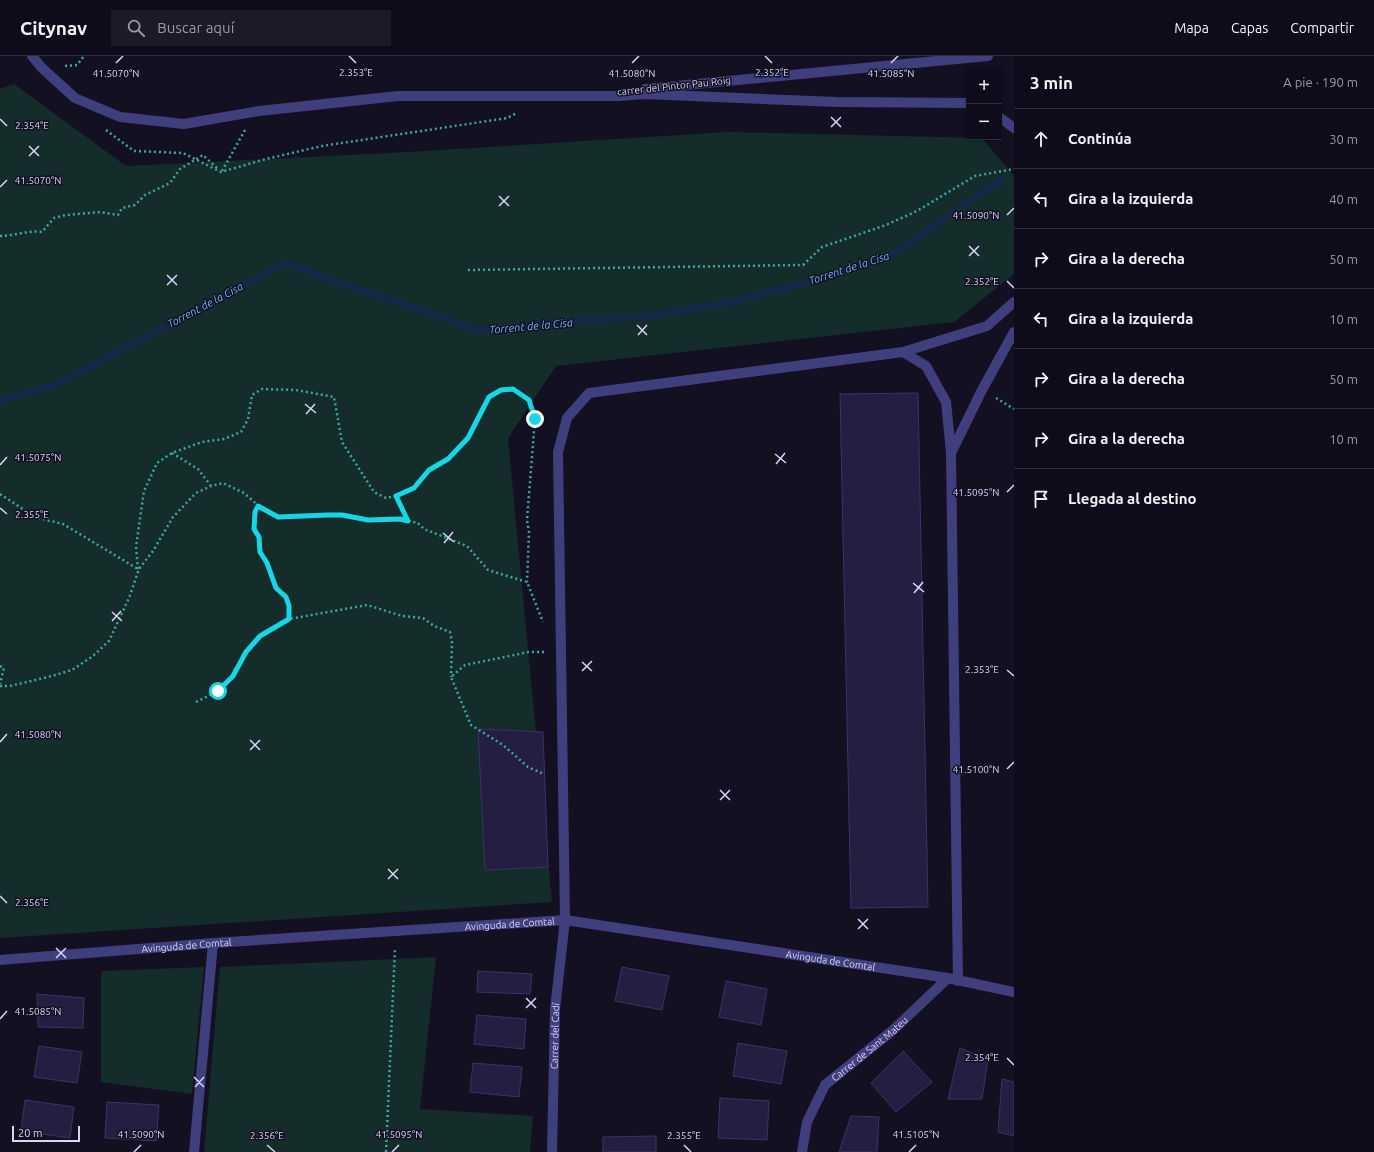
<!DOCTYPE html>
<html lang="es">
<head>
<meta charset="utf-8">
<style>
  body { margin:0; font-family:Ubuntu,sans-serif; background:#1c1a27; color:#f1f3f6 }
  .controls { position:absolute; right:12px; top:12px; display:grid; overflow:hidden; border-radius:0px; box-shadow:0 1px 3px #0004 }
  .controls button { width:36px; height:36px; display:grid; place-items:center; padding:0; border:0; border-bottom:1px solid #2e2c39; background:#0e0c1a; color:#f1f3f6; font:20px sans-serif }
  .scale { position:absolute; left:12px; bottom:10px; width:68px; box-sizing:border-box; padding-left:4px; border:2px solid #d9d5fb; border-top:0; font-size:11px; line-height:14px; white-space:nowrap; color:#d9d5fb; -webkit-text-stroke:3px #131022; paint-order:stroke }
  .stop { position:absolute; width:12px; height:12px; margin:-9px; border:3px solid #15d7e7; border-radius:50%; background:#fff }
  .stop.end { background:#15d7e7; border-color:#fff; box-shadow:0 1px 4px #0008 }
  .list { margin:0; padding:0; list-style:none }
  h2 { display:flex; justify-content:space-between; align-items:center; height:52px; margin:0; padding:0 16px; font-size:17px }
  h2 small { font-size:13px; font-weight:400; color:#9b9ba2 }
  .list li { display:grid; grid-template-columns:26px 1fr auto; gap:12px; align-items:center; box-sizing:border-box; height:60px; padding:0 16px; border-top:1px solid #2e2c39 }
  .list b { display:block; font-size:15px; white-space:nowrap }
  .list em { font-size:13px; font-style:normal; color:#9b9ba2 }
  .icon { flex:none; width:22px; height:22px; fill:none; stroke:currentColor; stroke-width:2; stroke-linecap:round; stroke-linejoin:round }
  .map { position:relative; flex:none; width:1014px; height:1096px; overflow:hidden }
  header { display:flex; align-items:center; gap:24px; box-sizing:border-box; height:56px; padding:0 20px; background:#0e0c1a; border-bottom:1px solid #2e2c39 }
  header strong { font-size:19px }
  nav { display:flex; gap:22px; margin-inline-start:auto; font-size:14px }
  .search { width:280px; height:36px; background:#1c1a27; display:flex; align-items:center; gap:10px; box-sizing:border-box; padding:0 14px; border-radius:0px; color:#9b9ba2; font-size:15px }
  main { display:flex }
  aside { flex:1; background:#0e0c1a }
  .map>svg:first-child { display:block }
</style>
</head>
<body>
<header>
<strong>Citynav</strong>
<div class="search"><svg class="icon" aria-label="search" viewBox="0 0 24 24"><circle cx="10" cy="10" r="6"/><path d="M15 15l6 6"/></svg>Buscar aquí</div>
<nav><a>Mapa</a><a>Capas</a><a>Compartir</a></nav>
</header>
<main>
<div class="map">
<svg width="1014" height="1096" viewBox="0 0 1014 1096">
  <rect width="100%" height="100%" fill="#131022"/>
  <path fill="#142c2a" d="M14,28L126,110L408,96L728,76L982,82L1014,120V218L954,266L556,310L508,382L552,846L0,882V33Z
    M436,901L420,1053L533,1060L530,1096H204L220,911Z
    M204,911L192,1038L101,1026V915Z"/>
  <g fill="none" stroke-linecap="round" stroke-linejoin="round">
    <path stroke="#142948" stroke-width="7" d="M0,345L59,327L285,207L347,230L409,250L479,275L563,266L650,260L727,247L823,222L890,200L1002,123"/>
  </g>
  <path fill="#241e41" stroke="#3c326b" d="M918,337L928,851L851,852L840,338Z
    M478,673L543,676L548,811L485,814Z
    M622,911L669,920L662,954L615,945Z
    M478,915L532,918L530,938L477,936Z
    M726,925L767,933L761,969L719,961Z
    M37,938L84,942L83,972L38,971Z
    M477,959L526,963L524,993L474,988Z
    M738,987L787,995L781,1028L733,1020Z
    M39,990L82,996L77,1027L34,1021Z
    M960,992L988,1003L982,1043H948Z
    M903,995L932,1026L896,1056L871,1027Z
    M473,1007L522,1011L519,1041L470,1036Z
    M1002,1023L1014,1026V1080L998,1076Z
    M720,1042L769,1045L767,1084L718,1082Z
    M25,1044L74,1051L70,1082L21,1075Z
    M107,1046L159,1049L156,1085L105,1082Z
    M851,1060L879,1061L877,1096H839Z
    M656,1080V1096H603V1081Z"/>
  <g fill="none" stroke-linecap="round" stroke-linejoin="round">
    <path stroke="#3aaaa1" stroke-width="2.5" stroke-dasharray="2 3" stroke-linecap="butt" d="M65,10L77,9L84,0
      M106,74L134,95L183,97L221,116L266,103L322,90L507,62L517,57
      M222,115L245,74
      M0,180C14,180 27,174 42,176L54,162L66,159L100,156L118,159L122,152L135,149L145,139L170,127L180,113L203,99L218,113
      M468,214L803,209L822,191L886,169L917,155L975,120L1014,113
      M996,342L1014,353
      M172,397L198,413L211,430
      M0,438L35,461L63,468L138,513
      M396,440L408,465
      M258,450L255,456L254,473L259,481L260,496L267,507L276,532L286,541L289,549V563
      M138,513L136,491L144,435L157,407L172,397L202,386L224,383L241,376L248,363L252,339L262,333L296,334L334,341L342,386L374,436L386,442L400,439L414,432L429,414L448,403L468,382L489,341L501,334L513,333L529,344L535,363L527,464L529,476L527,526
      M544,596H529L465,609L451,621L471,669L503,689L528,711L544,718
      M0,610L4,612L0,628
      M0,630H10L48,621L72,614L93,600L109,585L129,542L139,513L153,495L173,461L196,437L211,430L223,427L244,437L261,452L278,461L342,459L369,464L400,463L418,467L424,473L467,490L488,514L527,526L543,566
      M196,646L218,635L233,620L246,596L260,580L289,563L367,549L402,560L423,562L434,570L450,576L452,586L451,621
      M386,1096L395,892"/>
    <g stroke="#403f7d" stroke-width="10">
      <path d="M32,0L42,12L75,42L120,61L184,68L259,55L398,40H619L644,38L837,46L969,47"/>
      <path d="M645,33L988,0"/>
      <path d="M999,61L1014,72"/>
      <path d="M903,296L987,270L1014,246"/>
      <path d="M952,395L982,334L1014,276"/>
      <path id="s1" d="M0,904L213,887L565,864L948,922L1014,936"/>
      <path d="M194,1096L213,887"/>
      <path id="s2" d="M552,1096L555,953L565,864L558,396L567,362L589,337L903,296L926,310L946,346L951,396L958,925"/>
      <path id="s3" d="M802,1096L807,1066L825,1029L892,975L948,922"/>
    </g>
  </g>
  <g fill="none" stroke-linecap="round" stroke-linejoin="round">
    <path stroke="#15d7e7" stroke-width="5" d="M218,635L233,620L246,596L260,580L289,563V550L286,541L276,532L267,507L260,496L259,481L254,473L255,456L258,450L278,461L328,459H342L368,464L400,463L408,465L396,440L414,432L429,414L448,403L468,382L489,341L501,334L513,333L529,344L535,363"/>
  </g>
  <path fill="none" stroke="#d9d5fb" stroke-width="1.5" d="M349,0L356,7M765,0L772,7M116,7L123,0M632,7L639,0M891,7L898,0M831,61L841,71M0,63L7,70M831,71L841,61M29,90L39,100M29,100L39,90M0,131L7,124M499,140L509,150M499,150L509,140M1007,159L1014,152M969,190L979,200M969,200L979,190M167,219L177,229M1007,225L1014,232M167,229L177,219M637,269L647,279M638,279L647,269M305,348L316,357M306,358L315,348M775,398L786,407M776,408L785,397M0,409L7,401M1007,436L1014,429M0,452L7,458M443,477L454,486M444,487L453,476M913,527L924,536M914,537L923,526M112,556L122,565M112,565L121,555M582,606L592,615M1007,614L1014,620M582,615L592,605M250,684L260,694M0,686L7,678M250,694L260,684M1007,713L1014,706M720,734L730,744M720,744L730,734M388,813L398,823M388,823L398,813M0,840L7,847M858,863L868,873M858,873L868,863M56,892L66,902M56,902L66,892M526,942L536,952M526,952L536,942M0,963L7,955M1007,1002L1014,1009M194,1021L204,1031M195,1031L204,1021M267,1089L275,1096M684,1089L691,1096M134,1096L141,1089M392,1096L399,1089M909,1096L916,1089"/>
  <g text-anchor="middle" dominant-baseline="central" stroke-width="3" stroke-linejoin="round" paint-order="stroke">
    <g font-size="10" fill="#d9d5fb" stroke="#131022">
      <text transform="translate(674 30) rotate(-6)">carrer del Pintor Pau Roig</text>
      <text stroke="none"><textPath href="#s1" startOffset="511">Avinguda de Comtal</textPath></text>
      <text stroke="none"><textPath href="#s1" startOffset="187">Avinguda de Comtal</textPath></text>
      <text stroke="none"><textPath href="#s1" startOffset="835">Avinguda de Comtal</textPath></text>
      <text stroke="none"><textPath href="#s2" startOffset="116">Carrer del Cadí</textPath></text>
      <text stroke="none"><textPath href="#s3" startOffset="129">Carrer de Sant Mateu</textPath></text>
    </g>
    <g font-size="11" font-style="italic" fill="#6db7f2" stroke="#131022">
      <text transform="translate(849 212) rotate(-18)">Torrent de la Cisa</text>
      <text transform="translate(205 249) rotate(-28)">Torrent de la Cisa</text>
      <text transform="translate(531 270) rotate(-5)">Torrent de la Cisa</text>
    </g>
  </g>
  <g font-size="10" text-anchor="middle" fill="#d9d5fb" stroke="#131022" stroke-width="3" stroke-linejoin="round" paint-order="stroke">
    <text x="356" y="20">2.353°E</text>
    <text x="772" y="20">2.352°E</text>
    <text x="116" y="21">41.5070°N</text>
    <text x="632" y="21">41.5080°N</text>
    <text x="891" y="21">41.5085°N</text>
    <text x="32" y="73">2.354°E</text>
    <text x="38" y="128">41.5070°N</text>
    <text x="976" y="163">41.5090°N</text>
    <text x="982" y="229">2.352°E</text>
    <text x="38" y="405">41.5075°N</text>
    <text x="976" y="440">41.5095°N</text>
    <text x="32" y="462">2.355°E</text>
    <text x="982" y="617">2.353°E</text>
    <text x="38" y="682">41.5080°N</text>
    <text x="976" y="717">41.5100°N</text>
    <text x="32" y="850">2.356°E</text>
    <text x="38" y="959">41.5085°N</text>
    <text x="982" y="1005">2.354°E</text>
    <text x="141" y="1082">41.5090°N</text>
    <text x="399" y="1082">41.5095°N</text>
    <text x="916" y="1082">41.5105°N</text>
    <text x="267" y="1083">2.356°E</text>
    <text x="684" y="1083">2.355°E</text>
  </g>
</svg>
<div class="controls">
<button>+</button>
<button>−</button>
</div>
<div class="scale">20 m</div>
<div class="stop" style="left:218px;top:635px"></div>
<div class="stop end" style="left:535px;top:363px"></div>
</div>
<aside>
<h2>3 min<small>A pie · 190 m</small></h2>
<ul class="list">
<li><svg class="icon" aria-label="ahead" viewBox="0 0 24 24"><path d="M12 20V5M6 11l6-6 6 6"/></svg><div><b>Continúa</b></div><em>30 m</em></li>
<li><svg class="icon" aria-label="left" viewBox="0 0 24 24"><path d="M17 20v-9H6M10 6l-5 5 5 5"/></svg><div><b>Gira a la izquierda</b></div><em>40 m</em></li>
<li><svg class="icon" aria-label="right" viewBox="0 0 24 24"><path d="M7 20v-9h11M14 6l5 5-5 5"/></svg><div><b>Gira a la derecha</b></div><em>50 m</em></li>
<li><svg class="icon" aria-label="left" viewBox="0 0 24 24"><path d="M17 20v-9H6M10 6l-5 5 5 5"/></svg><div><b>Gira a la izquierda</b></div><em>10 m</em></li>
<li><svg class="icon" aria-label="right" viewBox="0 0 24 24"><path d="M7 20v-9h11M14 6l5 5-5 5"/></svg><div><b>Gira a la derecha</b></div><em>50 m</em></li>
<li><svg class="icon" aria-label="right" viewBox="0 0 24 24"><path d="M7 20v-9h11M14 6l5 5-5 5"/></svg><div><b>Gira a la derecha</b></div><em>10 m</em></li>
<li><svg class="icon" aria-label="arrive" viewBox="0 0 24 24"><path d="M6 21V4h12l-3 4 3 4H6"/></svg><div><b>Llegada al destino</b></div></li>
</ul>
</aside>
</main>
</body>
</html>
